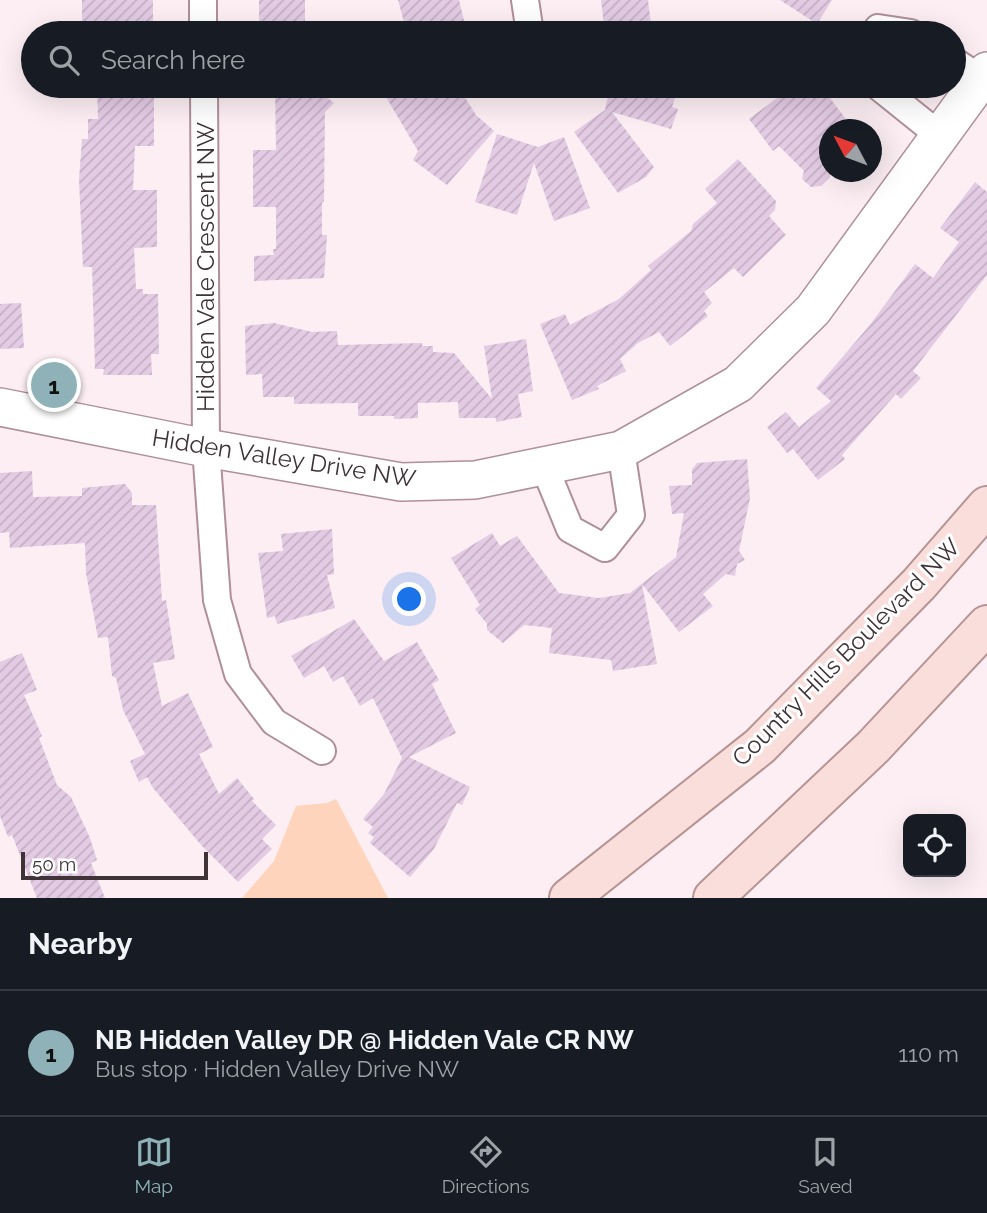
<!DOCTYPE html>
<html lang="en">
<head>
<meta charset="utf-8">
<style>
  body { margin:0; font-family:Raleway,sans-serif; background:#242831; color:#f1f3f6 }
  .controls { position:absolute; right:21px; bottom:21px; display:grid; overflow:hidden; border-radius:14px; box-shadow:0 7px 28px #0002 }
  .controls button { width:63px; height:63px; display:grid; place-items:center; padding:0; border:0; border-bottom:2px solid #363941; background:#171b24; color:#f1f3f6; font:35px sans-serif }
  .compass { position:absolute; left:819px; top:119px; width:63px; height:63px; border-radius:50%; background:#171b24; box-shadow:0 7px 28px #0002; rotate:311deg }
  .scale { position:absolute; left:21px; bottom:18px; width:187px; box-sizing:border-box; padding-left:7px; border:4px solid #403338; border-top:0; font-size:19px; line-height:24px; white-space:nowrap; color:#403338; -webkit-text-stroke:5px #fff; paint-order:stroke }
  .you { position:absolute; left:410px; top:600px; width:24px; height:24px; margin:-18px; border:5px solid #fff; border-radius:50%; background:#1a73e8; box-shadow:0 0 0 10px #1a73e833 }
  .badge { display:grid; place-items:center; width:46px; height:46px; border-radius:50%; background:#8eb2b7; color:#111; font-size:23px; font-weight:700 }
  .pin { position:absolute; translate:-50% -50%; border:4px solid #fff; box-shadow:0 2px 7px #0006 }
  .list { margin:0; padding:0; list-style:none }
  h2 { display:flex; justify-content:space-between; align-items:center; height:91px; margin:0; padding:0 28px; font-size:30px }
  h2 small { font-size:23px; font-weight:400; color:#9ea1a6 }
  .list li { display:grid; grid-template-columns:46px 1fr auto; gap:21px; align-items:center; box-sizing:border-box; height:126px; padding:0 28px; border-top:2px solid #363941 }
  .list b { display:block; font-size:26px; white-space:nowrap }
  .list p { margin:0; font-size:23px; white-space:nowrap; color:#9ea1a6 }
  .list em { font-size:23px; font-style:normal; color:#9ea1a6 }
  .icon { flex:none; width:38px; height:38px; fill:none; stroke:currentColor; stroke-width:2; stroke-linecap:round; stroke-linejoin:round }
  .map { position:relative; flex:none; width:987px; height:898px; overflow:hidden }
  .search { position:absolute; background:#171b24; box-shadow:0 7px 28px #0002; left:21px; right:21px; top:21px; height:77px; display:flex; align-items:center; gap:18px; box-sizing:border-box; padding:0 24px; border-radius:38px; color:#9ea1a6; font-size:26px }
  .sheet { height:217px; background:#171b24 }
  nav { display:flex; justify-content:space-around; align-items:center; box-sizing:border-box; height:98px; border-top:2px solid #363941; background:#171b24; font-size:19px; color:#9ea1a6 }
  nav a { display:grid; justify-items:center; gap:4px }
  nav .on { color:#8eb2b7 }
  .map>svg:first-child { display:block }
</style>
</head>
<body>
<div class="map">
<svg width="987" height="898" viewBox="0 0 987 898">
  <defs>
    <pattern id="building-hatch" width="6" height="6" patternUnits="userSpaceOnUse" patternTransform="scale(1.75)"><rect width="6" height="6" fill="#e3cbe4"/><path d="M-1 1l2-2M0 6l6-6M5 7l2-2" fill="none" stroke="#c4afc4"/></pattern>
  </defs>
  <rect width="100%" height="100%" fill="#fceef3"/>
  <path fill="#fed5bc" d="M336,799L388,898H242L274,861L296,806L327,803Z"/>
  <path fill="url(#building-hatch)" d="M82,0H153V33H82Z
    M259,0H305V33H259Z
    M398,0H459L467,33H407Z
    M601,0H648L652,33H605Z
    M780,0H832L817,24Z
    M97,86H154V146H135L133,190H157V247L134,248L136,289H143V294H158L159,354H151L152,375H103L104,369H95L92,267H83L79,180L82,139H88V119H98Z
    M275,86H325V96L334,103L325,112L324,201L322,203V235H327L324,278L254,281V256L274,255L273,249H276V207H253V150H276Z
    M405,86H458L476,115L494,131L447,185L413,160L418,151L386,97Z
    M610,86H679L672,107L678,109L671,129L612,112L654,167L646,177L618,193L574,132L605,110Z
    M802,86H821L854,130H830V177L821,186L811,187L802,179L804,171L779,146L773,151L749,119L792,87L795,91Z
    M497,134L538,147L564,137L590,208L554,221L534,163L517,215L475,202Z
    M738,159L776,201L775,210L769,216L786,235L743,277L734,268L704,292L712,303L704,311L708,316L670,346L659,332L638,343L620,359L626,371L597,386L599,389L572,400L540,324L565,314L570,325L619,299L651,270L648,266L691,231L693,224L717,203L705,189Z
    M975,182L987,192V275L913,371L921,378L901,399L896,394L842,455L845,459L818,480L793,449L787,453L767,427L786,412L799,427L831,401L816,388L869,326L915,264L933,278L959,242L940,228Z
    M21,303L24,348L0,349V304Z
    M274,323L312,332L337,331L338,345L422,343V346H433V352L454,353L492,399L484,346L526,339L533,391L518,394L522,417L496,422V418H459L458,402L418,403V418L394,419V416H358V403L294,404V397H263L262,374L246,375L245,326Z
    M747,459L750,498L739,551L745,560L737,564L735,576L726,574L703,594L713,606L679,632L642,584L657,664L613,671L611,660L549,653L552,628L524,625L503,643L487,630V624L475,609L480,605L451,558L492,533L500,546L517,536L559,593L599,598L630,593L676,557L684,513L672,514L669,486L692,485V469L697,463Z
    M32,471L33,497L82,496V488L125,484L132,493V505H156L162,601L166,600L175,659L153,663L162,706L188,693L213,747L199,754L219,794L237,778L254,799L252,801L276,825L262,839L272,849L238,882L202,846L153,788L147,777L139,782L130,761L145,754L123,710L116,678L112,676L108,637L98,638L86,573L85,543L10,548L9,532L0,533V473Z
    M332,529L334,574L327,575L335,608L277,624L275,616L267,618L258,553L283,551L281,534Z
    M354,619L384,661L417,642L439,680L432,684L456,733L409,757L470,787L462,805L457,803L434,849L410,877L370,843L374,837L368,833L373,827L363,819L384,794L402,758L373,698L360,706L343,676L333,682L324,666L304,678L291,656Z
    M22,653L37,690L24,695L42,736L39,738L57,785L71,797L90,838L97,860L91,863L105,898H37L12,835L8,837L0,816V662Z"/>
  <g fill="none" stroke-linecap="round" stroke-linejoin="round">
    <defs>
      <path id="street" d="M203,0V33
        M525,0L530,33
        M874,33L878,28L911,33
        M954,61L981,79
        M204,86L206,448L217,600L238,674L274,722L322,751
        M878,86L939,135
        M545,468L570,529L605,548L631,515L621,450"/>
      <path id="secondary" d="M0,407L206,448L401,482L475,480L621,450L738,384L813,310L987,71"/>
      <path id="primary" d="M569,898L760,746L919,584L987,506
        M713,898L873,747L987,625"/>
    </defs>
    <use href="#street" stroke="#af8f9b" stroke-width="30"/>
    <use href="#secondary" stroke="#af8f9b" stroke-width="40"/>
    <use href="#primary" stroke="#b69493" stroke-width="42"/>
    <use href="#street" stroke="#fff" stroke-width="26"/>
    <use href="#secondary" stroke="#fff" stroke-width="37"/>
    <use href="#primary" stroke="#fadedc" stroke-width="38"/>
  </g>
  <g text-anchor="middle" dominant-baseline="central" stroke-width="6" stroke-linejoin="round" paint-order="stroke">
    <g font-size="24" fill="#403338" stroke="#fff">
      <text transform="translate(205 267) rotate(-90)">Hidden Vale Crescent NW</text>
      <text transform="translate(284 458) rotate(9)">Hidden Valley Drive NW</text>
      <text transform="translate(846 652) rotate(-45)">Country Hills Boulevard NW</text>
    </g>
  </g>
</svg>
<div class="controls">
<button><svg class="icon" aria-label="locate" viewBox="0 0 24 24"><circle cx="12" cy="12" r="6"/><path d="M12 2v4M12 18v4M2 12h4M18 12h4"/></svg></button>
</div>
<svg class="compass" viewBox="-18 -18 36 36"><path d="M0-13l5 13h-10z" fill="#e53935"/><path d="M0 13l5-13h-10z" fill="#9ea1a6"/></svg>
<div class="scale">50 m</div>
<div class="you"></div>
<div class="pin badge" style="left:54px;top:385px">1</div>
<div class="search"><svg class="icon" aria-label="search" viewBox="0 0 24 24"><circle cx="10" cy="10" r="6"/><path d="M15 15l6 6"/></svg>Search here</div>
</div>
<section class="sheet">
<h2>Nearby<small></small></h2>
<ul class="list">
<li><span class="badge">1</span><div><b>NB Hidden Valley DR @ Hidden Vale CR NW</b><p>Bus stop · Hidden Valley Drive NW</p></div><em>110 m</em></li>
</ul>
</section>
<nav>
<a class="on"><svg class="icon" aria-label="map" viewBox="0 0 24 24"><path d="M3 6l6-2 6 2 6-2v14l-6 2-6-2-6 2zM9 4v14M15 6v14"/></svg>Map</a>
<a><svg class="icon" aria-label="directions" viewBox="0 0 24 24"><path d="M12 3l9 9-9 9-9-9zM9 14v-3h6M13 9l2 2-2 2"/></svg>Directions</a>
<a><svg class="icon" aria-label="saved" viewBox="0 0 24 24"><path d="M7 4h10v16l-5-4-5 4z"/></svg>Saved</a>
</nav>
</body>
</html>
